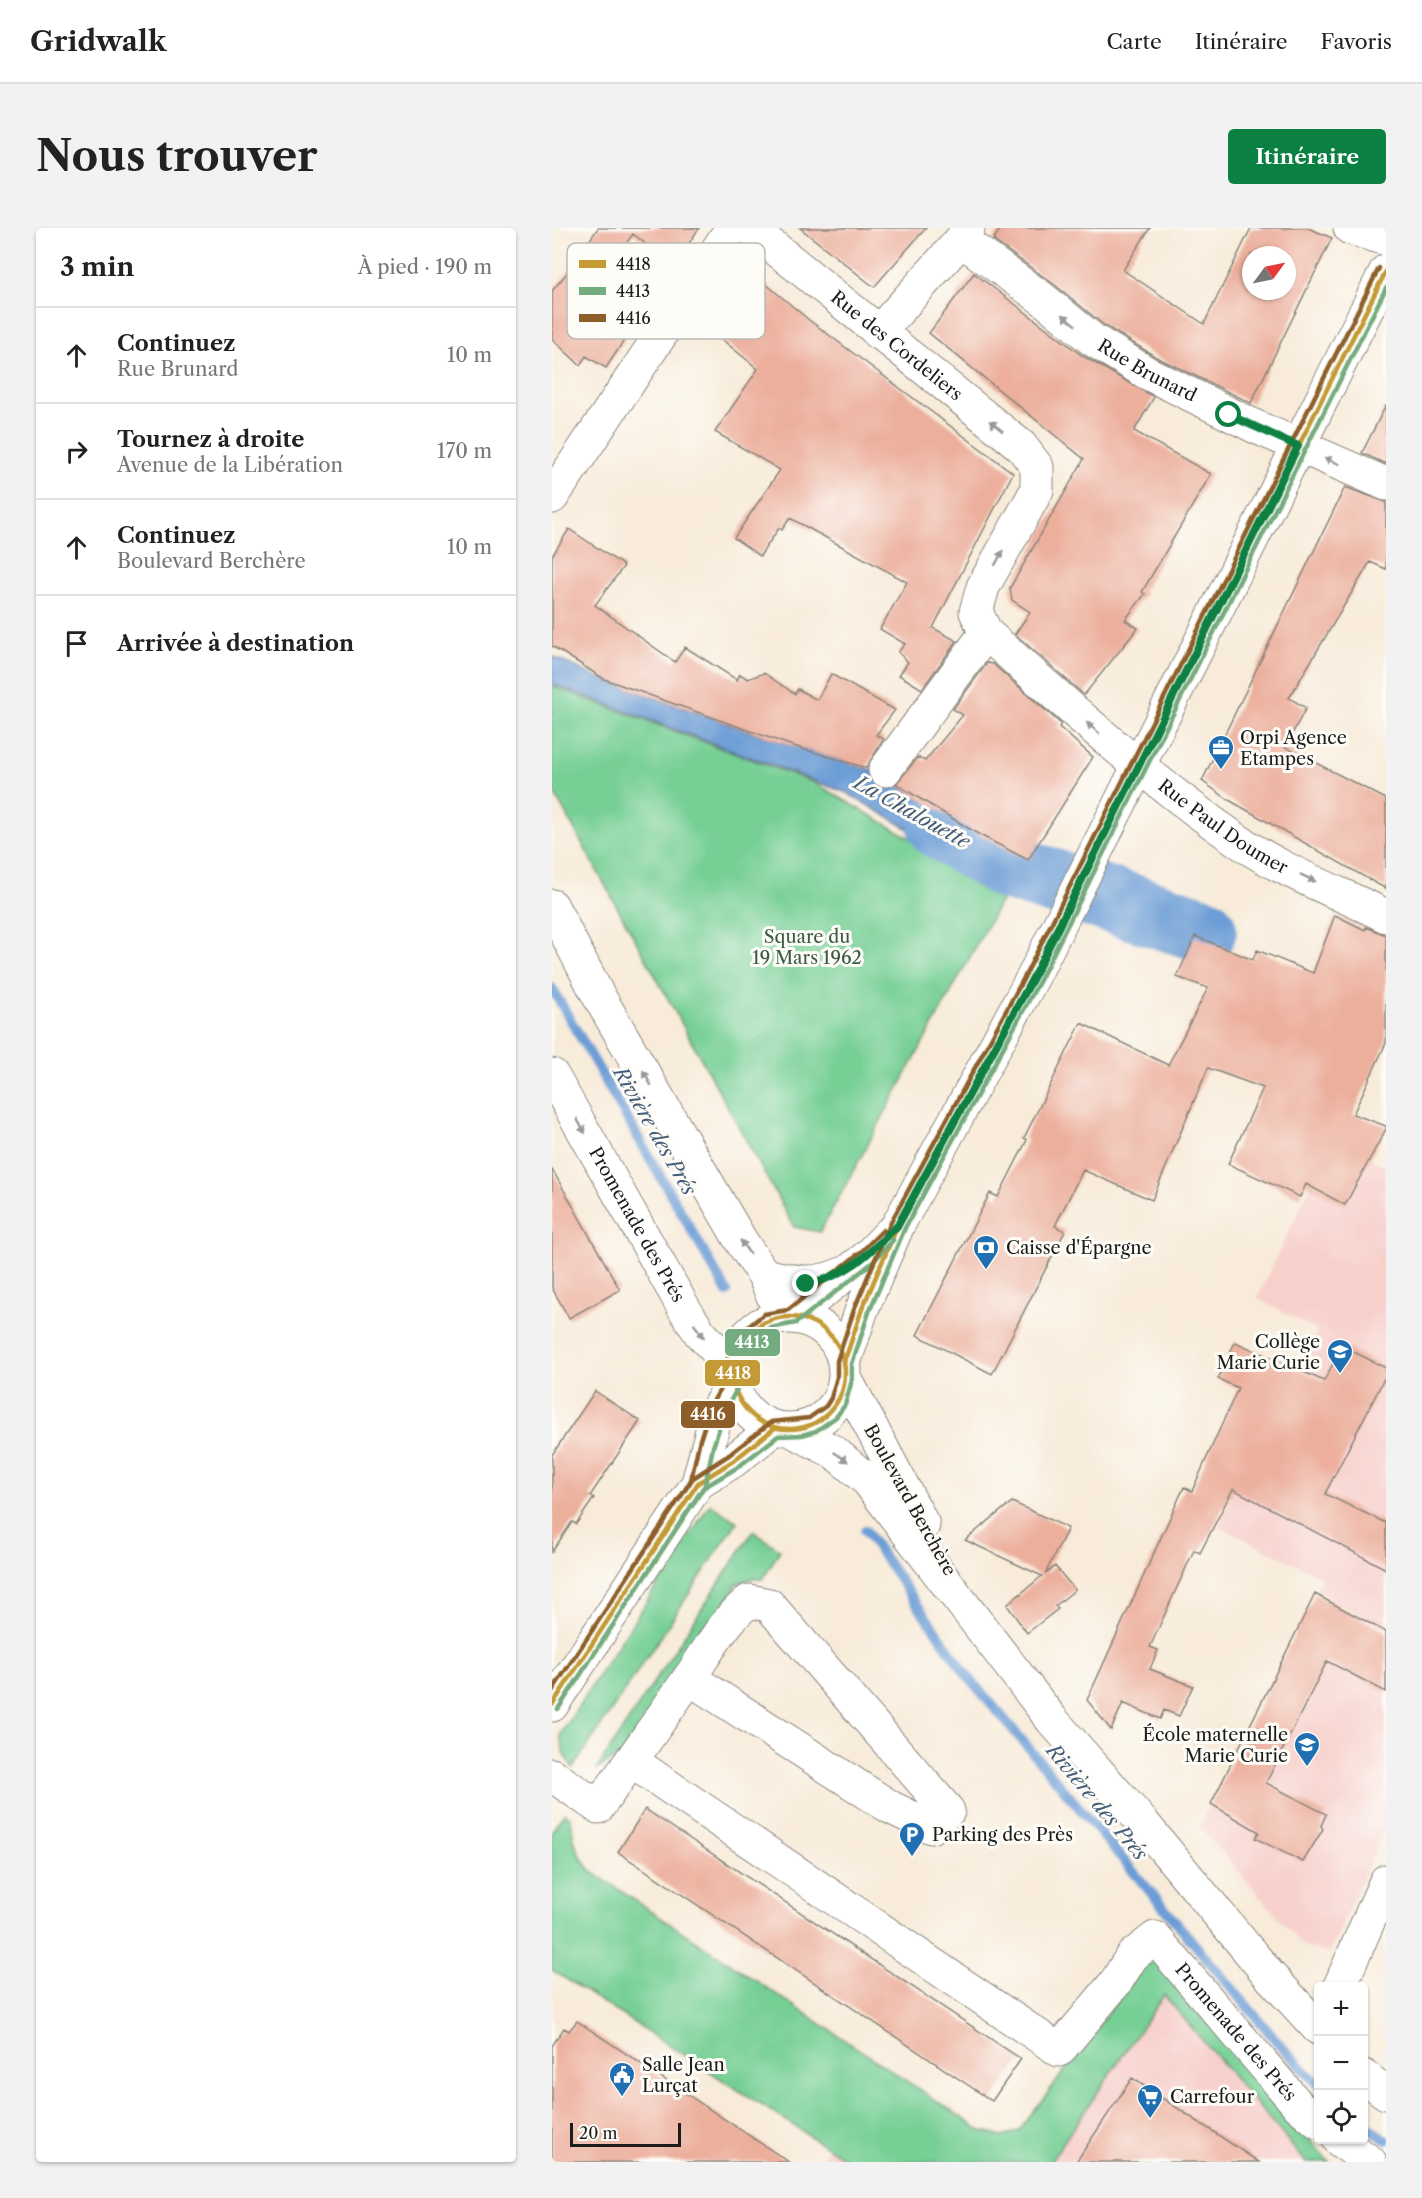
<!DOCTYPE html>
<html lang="fr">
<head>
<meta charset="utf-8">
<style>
  body { margin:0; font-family:"Libre Caslon Text",serif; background:#f2f2f2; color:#222 }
  .controls { position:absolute; right:18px; bottom:18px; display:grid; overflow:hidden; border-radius:6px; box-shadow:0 2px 4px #0004 }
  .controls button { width:54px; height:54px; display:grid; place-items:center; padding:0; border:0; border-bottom:2px solid #e0e0e0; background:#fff; color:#222; font:30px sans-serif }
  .compass { position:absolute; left:690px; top:18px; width:54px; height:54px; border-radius:50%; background:#fff; box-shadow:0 2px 4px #0004; rotate:57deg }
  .scale { position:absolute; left:18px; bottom:15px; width:111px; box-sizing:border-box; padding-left:6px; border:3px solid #1c1c1c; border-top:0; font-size:16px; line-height:21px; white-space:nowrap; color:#1c1c1c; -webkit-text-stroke:4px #fdfcf7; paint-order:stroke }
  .stop { position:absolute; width:18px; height:18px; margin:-14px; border:4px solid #0b8043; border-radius:50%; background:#fff }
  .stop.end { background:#0b8043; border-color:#fff; box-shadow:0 2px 6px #0008 }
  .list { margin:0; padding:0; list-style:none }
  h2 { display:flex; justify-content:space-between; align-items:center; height:78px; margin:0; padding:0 24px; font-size:26px }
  h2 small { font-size:20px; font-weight:400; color:#767676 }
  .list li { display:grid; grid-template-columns:39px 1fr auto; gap:18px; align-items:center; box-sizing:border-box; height:96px; padding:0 24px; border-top:2px solid #e0e0e0 }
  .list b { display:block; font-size:22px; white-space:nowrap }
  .list p { margin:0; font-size:20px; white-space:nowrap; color:#767676 }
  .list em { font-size:20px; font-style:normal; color:#767676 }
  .icon { flex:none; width:33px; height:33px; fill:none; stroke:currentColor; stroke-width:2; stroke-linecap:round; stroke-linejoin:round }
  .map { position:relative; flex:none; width:834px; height:1934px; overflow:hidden; border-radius:6px }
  header { display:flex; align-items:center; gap:36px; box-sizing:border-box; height:84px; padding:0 30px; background:#fff; border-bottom:2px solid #e0e0e0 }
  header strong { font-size:28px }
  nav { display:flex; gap:33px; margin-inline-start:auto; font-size:21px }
  .intro { display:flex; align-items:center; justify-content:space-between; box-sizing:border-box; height:144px; padding:0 36px }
  h1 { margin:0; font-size:42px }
  .button { padding:15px 27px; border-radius:6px; background:#0b8043; color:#fff; font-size:21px; font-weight:700 }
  main { display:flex; gap:36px; padding:0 36px }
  aside { flex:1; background:#fff; border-radius:6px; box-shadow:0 2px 4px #0004 }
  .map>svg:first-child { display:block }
</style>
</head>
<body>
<header>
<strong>Gridwalk</strong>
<nav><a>Carte</a><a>Itinéraire</a><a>Favoris</a></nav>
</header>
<div class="intro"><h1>Nous trouver</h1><a class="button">Itinéraire</a></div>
<main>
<aside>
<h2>3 min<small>À pied · 190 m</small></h2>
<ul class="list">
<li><svg class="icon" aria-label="ahead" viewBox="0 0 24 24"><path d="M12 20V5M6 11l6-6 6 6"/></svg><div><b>Continuez</b><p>Rue Brunard</p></div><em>10 m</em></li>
<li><svg class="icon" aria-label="right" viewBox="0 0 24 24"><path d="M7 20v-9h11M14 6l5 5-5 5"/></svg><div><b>Tournez à droite</b><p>Avenue de la Libération</p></div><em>170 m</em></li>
<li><svg class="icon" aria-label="ahead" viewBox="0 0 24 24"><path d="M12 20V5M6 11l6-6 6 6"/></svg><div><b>Continuez</b><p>Boulevard Berchère</p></div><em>10 m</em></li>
<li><svg class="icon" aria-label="arrive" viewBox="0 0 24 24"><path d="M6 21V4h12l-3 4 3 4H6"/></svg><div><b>Arrivée à destination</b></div></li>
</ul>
</aside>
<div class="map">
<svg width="834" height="1934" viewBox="0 0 834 1934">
  <rect width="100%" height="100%" fill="#fdfcf7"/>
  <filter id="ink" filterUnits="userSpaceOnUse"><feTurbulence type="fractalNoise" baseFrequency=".0167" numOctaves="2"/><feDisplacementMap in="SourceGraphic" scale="12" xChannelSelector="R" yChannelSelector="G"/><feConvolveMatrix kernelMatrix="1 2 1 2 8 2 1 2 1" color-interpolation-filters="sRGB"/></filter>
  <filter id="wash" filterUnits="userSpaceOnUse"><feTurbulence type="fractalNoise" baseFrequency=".008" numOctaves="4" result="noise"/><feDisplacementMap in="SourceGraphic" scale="24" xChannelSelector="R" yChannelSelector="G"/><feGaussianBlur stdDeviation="1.35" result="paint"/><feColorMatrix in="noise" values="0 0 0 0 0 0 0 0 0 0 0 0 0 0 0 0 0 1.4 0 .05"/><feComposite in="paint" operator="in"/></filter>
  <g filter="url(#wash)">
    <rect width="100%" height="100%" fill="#f8ebd9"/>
    <path fill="#f7d0cc" d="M781,911L834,939V1401L764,1364L769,1349L666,1298L678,1272L668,1267L720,1192L765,1103L705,1070Z
      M763,1366L834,1404V1598L778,1724L753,1720L647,1598Z
      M611,1766L754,1934H498Z
      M276,1920L298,1934H266Z"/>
    <path fill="#76cf95" stroke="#497658" stroke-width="1.5" d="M0,458L263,555L453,665L268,1004L242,999L0,561Z
      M158,1276L185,1294L21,1540L12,1527L8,1507Z
      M201,1303L228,1322L211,1351H198L185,1356L131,1443L71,1526L44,1542Z
      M12,1585L19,1590C21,1613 25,1629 42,1645L430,1903L450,1909L467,1903L600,1727L777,1934H754L612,1767L498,1934H298L0,1742V1603Z"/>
    <path fill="#6c9dd6" stroke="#445c79" stroke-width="1.5" d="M0,428L47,450L94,467L235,516L321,542L426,606L475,631L461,662L295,565L0,456Z"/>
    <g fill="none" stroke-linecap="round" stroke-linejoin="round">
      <path stroke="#6c9dd6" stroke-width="10" d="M0,760L175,1064
        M313,1302L414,1446L727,1816L766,1856
        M812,1897L834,1912"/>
      <path stroke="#6c9dd6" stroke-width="66" d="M389,599L455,639L652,702"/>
    </g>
    <g id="blocks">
      <path fill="#ecaf9c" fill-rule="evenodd" d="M46,0H147L122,38L81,6L37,67L43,73L38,79L73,111L54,140L34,128L28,137L0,111V63L29,28L28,26Z
        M248,0H374L322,59Z
        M449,0H598L571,42L652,96L699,0H756L780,10L699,175L604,129L552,97L503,57L441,12ZM699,27H735V63H699Z
        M190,36L257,92L461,245L381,400L405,413L370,461L347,447L356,434L346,424L353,416L328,401L355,354L238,290L230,302L227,300L208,328L182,310L228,242L163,204L206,141L150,95Z
        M422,45L531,128L602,169L582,203L659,246L590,364L593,366L573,392L586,400L532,467L463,406L478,384L460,372L458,360L532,231L377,105Z
        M834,177V236L810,225Z
        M793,259L834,274V341L818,334L737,470L754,480L733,519L834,571V661L677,572L650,553Z
        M17,301L72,338L43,377L123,434L133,419L185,452L188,446L196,451L212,445L243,466L246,461L265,472L279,446L343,482L324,507L332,511L314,540L235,516L52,451L0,418V328Z
        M435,435L441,436L509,496L507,499L541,529L476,632L426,606L344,556L366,529L373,533L411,487L401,481Z
        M783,687L813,702L814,699L834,707V815L801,886L834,898V901L793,977L754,956L748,969L676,936L711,860L656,840L600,972L531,942L503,998L513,1003L440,1146L365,1107L438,965L446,969L475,912L472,910L529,795L616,837L656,760L625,749L643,708L701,732L705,722L761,745Z
        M0,941L68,1062L17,1090L0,1060Z
        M683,1114L772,1153L790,1118L834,1140V1147L773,1266L834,1295V1341L681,1261L648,1325L642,1322L598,1419L606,1422L598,1441L641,1458L627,1488L612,1482L608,1491L571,1475L559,1502L535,1472L632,1259L640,1263L686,1160L666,1151Z
        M43,1163L88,1193L38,1268L42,1270L24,1296L20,1294L0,1324V1227Z
        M460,1274L516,1300L493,1346L503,1338L523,1362L503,1378L506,1381L475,1405L455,1377L490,1348L413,1312Z
        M763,1366L834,1404V1464L775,1433L714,1555L774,1586L769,1598L771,1601L751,1634L703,1610L707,1604L659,1576Z
        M93,1581L469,1831L440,1873L66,1624Z
        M25,1793L237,1934H0V1818L12,1800L17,1803Z
        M580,1850L707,1934H524Z"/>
    </g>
  </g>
  <g filter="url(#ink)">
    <use href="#blocks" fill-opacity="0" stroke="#8a847a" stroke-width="1.5"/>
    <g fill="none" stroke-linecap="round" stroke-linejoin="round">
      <defs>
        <g id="minor">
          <path id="s1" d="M198,0L469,218L485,239V262L431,359L424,384L434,405C516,478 597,552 688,614C732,644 786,664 834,688"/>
          <path d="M798,0L834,11"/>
          <path id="s2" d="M409,12L491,71L541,112L595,145L704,199L834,256"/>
          <path d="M326,105L409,12L416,0"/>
          <path d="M0,269L180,0"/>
          <path d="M333,542L434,405"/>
          <path d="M0,678L45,765L189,1013L212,1047L230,1089"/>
          <path id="s3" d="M0,847L133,1082L148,1105L181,1140"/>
          <path d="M212,1047C243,1054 260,1059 290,1046"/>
          <path id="s4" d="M79,1533L507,1822L564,1754L580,1728L603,1710L747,1878L766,1894"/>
          <path d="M0,1547L46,1579C78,1535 109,1490 140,1446C157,1421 173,1392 197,1373L217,1377L396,1583L379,1599L338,1579L137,1450"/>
          <path d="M788,1758L834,1653"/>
          <path d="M787,1912L818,1934"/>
        </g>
        <path id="major" d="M181 1145a56 56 0 1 1 112 0a56 56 0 1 1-112 0Z
          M239,1089L315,1029L338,1005
          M292,1135L310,1081L346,997L481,749L834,43
          M293,1150L371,1297
          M237,1201L282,1224L316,1253L500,1492L590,1594L717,1747L766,1800
          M146,1255L181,1233L223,1200
          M0,1477L146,1255L166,1180L181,1153
          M812,1848L834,1865"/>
      </defs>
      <use href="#minor" stroke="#8a847a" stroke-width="35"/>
      <use href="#major" stroke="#8a847a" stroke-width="35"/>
      <use href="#minor" stroke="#fff" stroke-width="33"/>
      <use href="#major" stroke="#fff" stroke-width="33"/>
      <defs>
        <path id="bus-1" d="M181 1145a56 56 0 1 1 112 0a56 56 0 1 1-112 0Z
          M292,1135L310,1081L346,997L481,749L834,43
          M0,1477L146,1255L181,1233L223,1200"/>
        <path id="bus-2" d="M140,1278L153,1257L161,1219L173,1183L188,1155L191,1127L198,1116L218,1100L244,1095L320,1035L341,1012
          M6,1481L151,1260L186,1239L226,1208L250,1207L264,1203L284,1189L293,1177L300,1152V1136L317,1084L353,1000L488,752L834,60"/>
        <path id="bus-3" d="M128,1270L139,1252L147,1215L159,1177L174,1151L177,1123L186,1107L212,1086L236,1082L310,1023L331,1002
          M0,1463L141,1250L177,1227L219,1194L257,1190L274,1178L279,1170L285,1149V1133L303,1079L339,994L474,746L827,40"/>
      </defs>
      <use href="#bus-1" stroke="#fdfcf7" stroke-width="9"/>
      <use href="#bus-2" stroke="#fdfcf7" stroke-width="9"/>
      <use href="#bus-3" stroke="#fdfcf7" stroke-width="9"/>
      <use href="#bus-1" stroke="#c39a36" stroke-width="4.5"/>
      <use href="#bus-2" stroke="#74ab7f" stroke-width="4.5"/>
      <use href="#bus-3" stroke="#8d5e2a" stroke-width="4.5"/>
    </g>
    <defs><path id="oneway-solid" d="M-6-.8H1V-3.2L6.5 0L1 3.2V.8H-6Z" transform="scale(1.5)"/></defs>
    <g fill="#999">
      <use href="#oneway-solid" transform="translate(517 92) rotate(-141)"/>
      <use href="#oneway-solid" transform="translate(444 198) rotate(-142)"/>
      <use href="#oneway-solid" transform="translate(780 233) rotate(-157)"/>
      <use href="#oneway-solid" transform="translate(447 330) rotate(-61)"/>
      <use href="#oneway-solid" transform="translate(541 500) rotate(-139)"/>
      <use href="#oneway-solid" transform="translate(756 650) rotate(26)"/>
      <use href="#oneway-solid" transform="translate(95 850) rotate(-120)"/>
      <use href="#oneway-solid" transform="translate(29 898) rotate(60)"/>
      <use href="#oneway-solid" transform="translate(193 1019) rotate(-123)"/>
      <use href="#oneway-solid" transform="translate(147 1103) rotate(53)"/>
      <use href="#oneway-solid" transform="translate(289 1229) rotate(34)"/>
    </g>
  </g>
  <g fill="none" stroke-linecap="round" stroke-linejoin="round" filter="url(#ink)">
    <path stroke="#0b8043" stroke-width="8" d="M254,1056C294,1049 318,1025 346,997L482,748L746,218L677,187"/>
  </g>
  <defs>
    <symbol id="office-pin" viewBox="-11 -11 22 30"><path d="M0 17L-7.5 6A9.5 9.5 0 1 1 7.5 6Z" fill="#1f6fb2" stroke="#fdfcf7"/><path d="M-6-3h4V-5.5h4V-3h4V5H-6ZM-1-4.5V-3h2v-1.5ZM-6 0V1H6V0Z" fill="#fff"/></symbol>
    <symbol id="bank-pin" viewBox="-11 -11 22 30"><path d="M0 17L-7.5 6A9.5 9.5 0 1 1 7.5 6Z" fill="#1f6fb2" stroke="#fdfcf7"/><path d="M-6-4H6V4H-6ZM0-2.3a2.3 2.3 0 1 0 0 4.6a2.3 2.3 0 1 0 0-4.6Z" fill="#fff"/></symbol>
    <symbol id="school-pin" viewBox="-11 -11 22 30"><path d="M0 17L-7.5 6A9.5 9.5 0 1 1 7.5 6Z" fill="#1f6fb2" stroke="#fdfcf7"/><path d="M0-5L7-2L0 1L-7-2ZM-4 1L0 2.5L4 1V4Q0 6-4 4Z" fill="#fff"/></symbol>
    <symbol id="parking-pin" viewBox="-11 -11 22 30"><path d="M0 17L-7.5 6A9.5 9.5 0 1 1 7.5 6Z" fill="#1f6fb2" stroke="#fdfcf7"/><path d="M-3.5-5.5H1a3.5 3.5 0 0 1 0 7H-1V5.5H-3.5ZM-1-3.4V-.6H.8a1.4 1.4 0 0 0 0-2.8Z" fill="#fff"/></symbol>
    <symbol id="civic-pin" viewBox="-11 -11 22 30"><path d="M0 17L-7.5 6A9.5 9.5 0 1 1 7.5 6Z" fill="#1f6fb2" stroke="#fdfcf7"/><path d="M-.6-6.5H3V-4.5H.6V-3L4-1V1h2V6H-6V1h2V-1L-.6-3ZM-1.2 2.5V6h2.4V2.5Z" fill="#fff"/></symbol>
    <symbol id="supermarket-pin" viewBox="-11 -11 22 30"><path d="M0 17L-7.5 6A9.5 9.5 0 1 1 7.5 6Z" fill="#1f6fb2" stroke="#fdfcf7"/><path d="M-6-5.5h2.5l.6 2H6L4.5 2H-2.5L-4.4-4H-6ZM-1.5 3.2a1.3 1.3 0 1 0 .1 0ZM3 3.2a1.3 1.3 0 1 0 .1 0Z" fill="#fff"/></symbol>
  </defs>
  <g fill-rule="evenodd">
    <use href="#office-pin" x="654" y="505" width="30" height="40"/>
    <use href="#bank-pin" x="419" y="1005" width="30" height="40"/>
    <use href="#school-pin" x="773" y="1109" width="30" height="40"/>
    <use href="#school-pin" x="740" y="1502" width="30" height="40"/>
    <use href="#parking-pin" x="345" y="1592" width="30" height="40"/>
    <use href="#civic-pin" x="55" y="1832" width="30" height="40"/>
    <use href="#supermarket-pin" x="583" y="1854" width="30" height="40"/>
  </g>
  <g text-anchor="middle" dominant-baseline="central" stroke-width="6" stroke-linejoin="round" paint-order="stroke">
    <g font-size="18" fill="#1c1c1c" stroke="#fdfcf7">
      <text stroke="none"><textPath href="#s1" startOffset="188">Rue des Cordeliers</textPath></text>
      <text stroke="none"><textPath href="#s2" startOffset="228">Rue Brunard</textPath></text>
      <text stroke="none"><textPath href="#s1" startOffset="864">Rue Paul Doumer</textPath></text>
      <text stroke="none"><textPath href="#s3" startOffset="172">Promenade des Prés</textPath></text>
      <text transform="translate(358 1272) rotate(61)">Boulevard Berchère</text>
      <text stroke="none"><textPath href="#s4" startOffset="789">Promenade des Prés</textPath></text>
    </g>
    <g font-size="18" fill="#1c1c1c" stroke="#fdfcf7" text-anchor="start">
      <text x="688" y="510">Orpi Agence<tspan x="688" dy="21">Etampes</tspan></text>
      <text x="454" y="1020">Caisse d'Épargne</text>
      <text x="768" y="1114" text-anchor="end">Collège<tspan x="768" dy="21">Marie Curie</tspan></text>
      <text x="736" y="1507" text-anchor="end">École maternelle<tspan x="736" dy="21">Marie Curie</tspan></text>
      <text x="380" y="1607">Parking des Près</text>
      <text x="90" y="1837">Salle Jean<tspan x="90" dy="21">Lurçat</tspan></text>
      <text x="618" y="1869">Carrefour</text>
    </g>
    <g font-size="18" fill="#3c5b46" stroke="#fdfcf7">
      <text x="255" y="709">Square du<tspan x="255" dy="21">19 Mars 1962</tspan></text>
    </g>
    <g font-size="20" font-style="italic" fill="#445c79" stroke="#fdfcf7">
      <text transform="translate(360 584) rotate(29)">La Chalouette</text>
      <text transform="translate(103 903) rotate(60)">Rivière des Prés</text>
      <text transform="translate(545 1574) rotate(50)">Rivière des Prés</text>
    </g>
  </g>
  <rect x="15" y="15" width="198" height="96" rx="9" fill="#fdfcf7" stroke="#bab9b5" stroke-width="1.5"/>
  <rect x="27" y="32" width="27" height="8" fill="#c39a36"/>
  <rect x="27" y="59" width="27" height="8" fill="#74ab7f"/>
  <rect x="27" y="86" width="27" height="8" fill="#8d5e2a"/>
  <g font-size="16" fill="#1c1c1c">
    <text x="64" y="42">4418</text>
    <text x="64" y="69">4413</text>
    <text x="64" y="96">4416</text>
  </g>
  <g stroke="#fdfcf7" stroke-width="2">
    <rect x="172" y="1100" width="57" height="29" rx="6" fill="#74ab7f"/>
    <rect x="152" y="1131" width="57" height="28" rx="6" fill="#c39a36"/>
    <rect x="128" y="1172" width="56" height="29" rx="6" fill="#8d5e2a"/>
  </g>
  <g font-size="16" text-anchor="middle" font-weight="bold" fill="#fff">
    <text x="200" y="1120">4413</text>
    <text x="181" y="1151">4418</text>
    <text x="156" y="1192">4416</text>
  </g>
</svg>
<div class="controls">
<button>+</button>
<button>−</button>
<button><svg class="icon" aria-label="locate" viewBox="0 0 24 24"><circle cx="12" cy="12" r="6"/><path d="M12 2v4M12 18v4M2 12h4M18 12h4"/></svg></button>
</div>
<svg class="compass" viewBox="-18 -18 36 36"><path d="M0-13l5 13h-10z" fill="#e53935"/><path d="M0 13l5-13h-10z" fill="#767676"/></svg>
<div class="scale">20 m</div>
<div class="stop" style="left:677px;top:187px"></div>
<div class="stop end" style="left:254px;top:1056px"></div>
</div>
</main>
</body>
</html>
